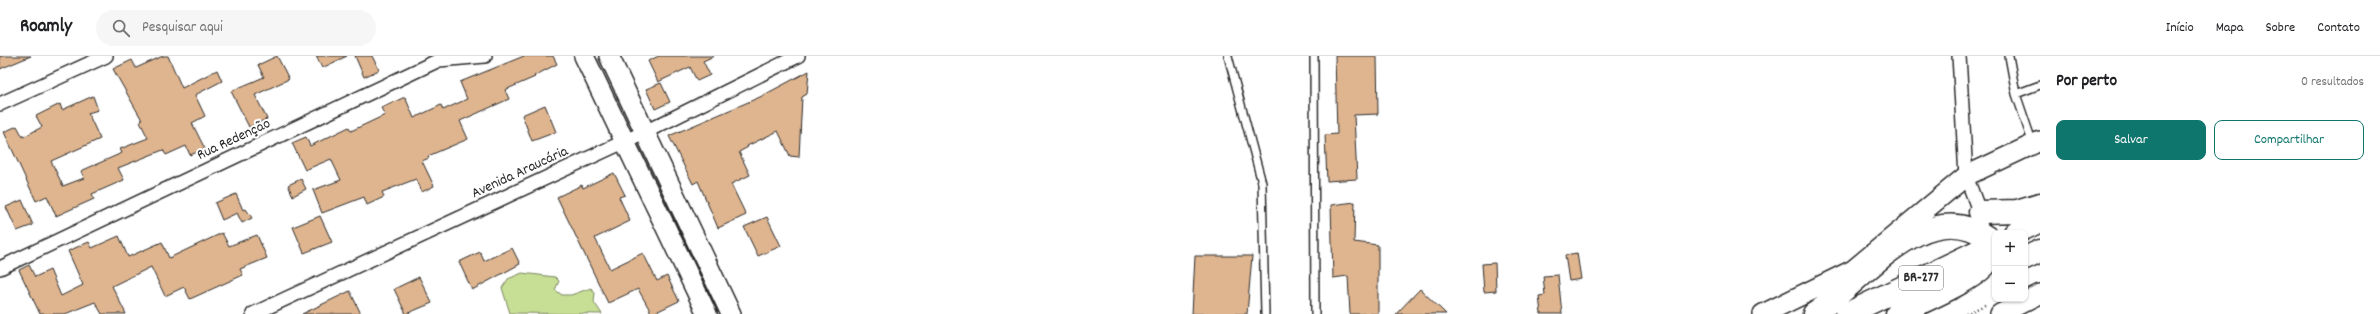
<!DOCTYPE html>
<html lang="pt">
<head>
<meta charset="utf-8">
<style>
  body { margin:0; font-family:Dekko,sans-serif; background:#f6f6f6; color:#202124 }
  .controls { position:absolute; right:12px; bottom:12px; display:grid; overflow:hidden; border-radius:8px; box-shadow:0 1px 3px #0004 }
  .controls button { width:36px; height:36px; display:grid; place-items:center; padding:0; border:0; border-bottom:1px solid #e0e0e0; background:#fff; color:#202124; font:20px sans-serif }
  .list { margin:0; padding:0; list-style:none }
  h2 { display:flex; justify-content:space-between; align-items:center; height:52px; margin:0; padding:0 16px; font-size:17px }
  h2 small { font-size:13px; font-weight:400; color:#757577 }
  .actions { display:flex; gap:8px; padding:12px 16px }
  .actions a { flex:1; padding:9px 0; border:1px solid #0f766e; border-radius:8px; text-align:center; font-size:14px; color:#0f766e }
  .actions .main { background:#0f766e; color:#fff }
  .icon { flex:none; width:22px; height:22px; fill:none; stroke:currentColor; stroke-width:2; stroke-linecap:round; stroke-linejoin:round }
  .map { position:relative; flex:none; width:2040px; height:258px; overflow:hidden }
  header { display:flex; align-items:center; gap:24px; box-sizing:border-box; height:56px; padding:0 20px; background:#fff; border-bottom:1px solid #e0e0e0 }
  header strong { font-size:19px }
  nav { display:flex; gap:22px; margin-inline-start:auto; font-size:14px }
  .search { width:280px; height:36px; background:#f6f6f6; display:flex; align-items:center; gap:10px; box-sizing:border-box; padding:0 14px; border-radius:22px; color:#757577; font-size:15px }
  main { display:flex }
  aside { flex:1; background:#fff }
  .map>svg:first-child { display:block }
</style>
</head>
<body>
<header>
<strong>Roamly</strong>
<div class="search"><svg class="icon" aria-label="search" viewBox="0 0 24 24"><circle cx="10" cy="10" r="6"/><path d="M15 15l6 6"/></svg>Pesquisar aqui</div>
<nav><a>Início</a><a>Mapa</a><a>Sobre</a><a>Contato</a></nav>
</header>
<main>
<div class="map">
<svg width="2040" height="258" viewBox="0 0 2040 258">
  <rect width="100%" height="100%" fill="#fff"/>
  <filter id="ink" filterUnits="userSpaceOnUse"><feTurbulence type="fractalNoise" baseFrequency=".025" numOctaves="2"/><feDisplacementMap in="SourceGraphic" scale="8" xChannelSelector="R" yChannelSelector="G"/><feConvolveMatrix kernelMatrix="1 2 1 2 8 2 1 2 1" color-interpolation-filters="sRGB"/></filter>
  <g filter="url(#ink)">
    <path fill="#c7df95" stroke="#798560" d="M522,217L555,221L559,225L555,234L562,239H571L591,232L595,237L594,246L602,258L510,257L502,232L508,223Z"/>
    <path fill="#dfb58f" stroke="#2b2b2b" d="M0,0H31L0,13Z
      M163,0H168L182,32L217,14L222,25L195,39L205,60L192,67L205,93L190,99L186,90L166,99L163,94L118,112L124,124L92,138L94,143L56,160L47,140L36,145L4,76L17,70L23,81L42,71L36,60L60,48L62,54L93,40L98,54L88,57L100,83L51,105L63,130L84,122L81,115L122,97L120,93L148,82L140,66L142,64L113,13L132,4L136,12Z
      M277,0L289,23L255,39L267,63L249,71L231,35L264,21L258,9Z
      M316,0H347L322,12Z
      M355,0H372L379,14L364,21Z
      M524,0H553L557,8L534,20L535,21L505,34L509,43L460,65L468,83L428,100L429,102L422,105L434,130L422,136L416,123L382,136L384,141L367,149L364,141L322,157L313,134L341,124L331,103L305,114L292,87L306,81L310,90L349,71L351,75L385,59L381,52L405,41L414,62L441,49L443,54L467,43L460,26Z
      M659,0H714L703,5L710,19L697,25L690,11L658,26L648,5Z
      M1335,0H1377L1378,58L1354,59L1357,123L1327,125L1325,79L1337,78Z
      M809,15L807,38L802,41L799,101L790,100L778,75L747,90L748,91L739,96L750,119L731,128L746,159L718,172L698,125L693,128L669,80L760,41Z
      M661,27L670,46L655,53L646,33Z
      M545,49L556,76L532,85L522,59Z
      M614,117L625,139L619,141L630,165L595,182L610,213L643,197L657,225L667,220L679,245L652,258L638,233L608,247L557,141L582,129L583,132Z
      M301,123L306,133L293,140L288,129Z
      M236,138L243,154L246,153L252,162L242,167L237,157L222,164L215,147Z
      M22,144L33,169L17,175L6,151Z
      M1355,146L1354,186L1378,189V258H1350L1348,220L1333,222L1331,149Z
      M320,160L332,186L304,197L293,171Z
      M767,161L781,190L758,200L744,171Z
      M222,177L229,190L257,179L267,202L240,213L243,219L190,243L184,231L165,240L151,211L112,230L126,258H102L95,246L65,258H40L19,214L29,209L35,221L50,214L61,240L83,229L68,195L89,186L92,192L119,180L128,201L162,186L169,202Z
      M512,192L520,208L472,234L459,206L480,196L484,205Z
      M1577,197L1581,223L1569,225L1565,199Z
      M1195,200H1252L1247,258H1192Z
      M1495,207L1496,235L1484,236L1482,208Z
      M1558,219L1562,258H1541L1539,240L1545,239L1543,220Z
      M419,221L432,247L406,258L394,233Z
      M1420,233L1446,258H1396Z
      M350,235L361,258H302Z"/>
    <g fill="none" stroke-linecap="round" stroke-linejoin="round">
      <defs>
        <path id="lane" d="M1228,0L1262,127L1265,258
          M1314,0L1315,258
          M2009,0L2016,38L2033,88
          M2016,38L2040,29"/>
        <path id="street" d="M1959,0L1966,120L1982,163
          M0,48L106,0
          M0,212L439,4L485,0
          M253,258L645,76L798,0"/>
        <path id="secondary" d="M584,0L707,258
          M609,0L731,258
          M1763,258L1853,214L1966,120L2040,85
          M2000,258L2040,238"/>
        <path id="highway" d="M1980,156L2017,155L2040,148
          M2015,177L2040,165
          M2025,202L2040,195
          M1814,258C1863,226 1924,137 1988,182C1992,192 1992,200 1986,208C1975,224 1917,248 1897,258
          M1847,258L1995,187"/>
      </defs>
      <use href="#lane" stroke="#2b2b2b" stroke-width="10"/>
      <use href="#street" stroke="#2b2b2b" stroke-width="16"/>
      <use href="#secondary" stroke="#2b2b2b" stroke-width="22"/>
      <use href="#highway" stroke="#2b2b2b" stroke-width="25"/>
      <path stroke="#2b2b2b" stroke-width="2.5" stroke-dasharray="1 3" stroke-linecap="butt" d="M1966,258L1987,248"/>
      <use href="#lane" stroke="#fff" stroke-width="7"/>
      <use href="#street" stroke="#fff" stroke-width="13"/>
      <use href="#secondary" stroke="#fff" stroke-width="19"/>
      <use href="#highway" stroke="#fff" stroke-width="22"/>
    </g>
  </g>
  <g text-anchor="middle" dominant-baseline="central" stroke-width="4" stroke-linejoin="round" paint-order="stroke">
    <rect fill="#fff" stroke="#6b6b6b" stroke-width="1" x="1899" y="210" width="44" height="24" rx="3"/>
    <g font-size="14" font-weight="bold" fill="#2b2b2b">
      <text x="1921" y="222">BR-277</text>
    </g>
    <g font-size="15" fill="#2b2b2b" stroke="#fff">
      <text transform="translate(234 84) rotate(-25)">Rua Redenção</text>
      <text transform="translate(520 117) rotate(-25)">Avenida Araucária</text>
    </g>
  </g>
</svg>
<div class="controls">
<button>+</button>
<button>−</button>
</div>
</div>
<aside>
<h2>Por perto<small>0 resultados</small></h2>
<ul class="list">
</ul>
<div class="actions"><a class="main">Salvar</a><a>Compartilhar</a></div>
</aside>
</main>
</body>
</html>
